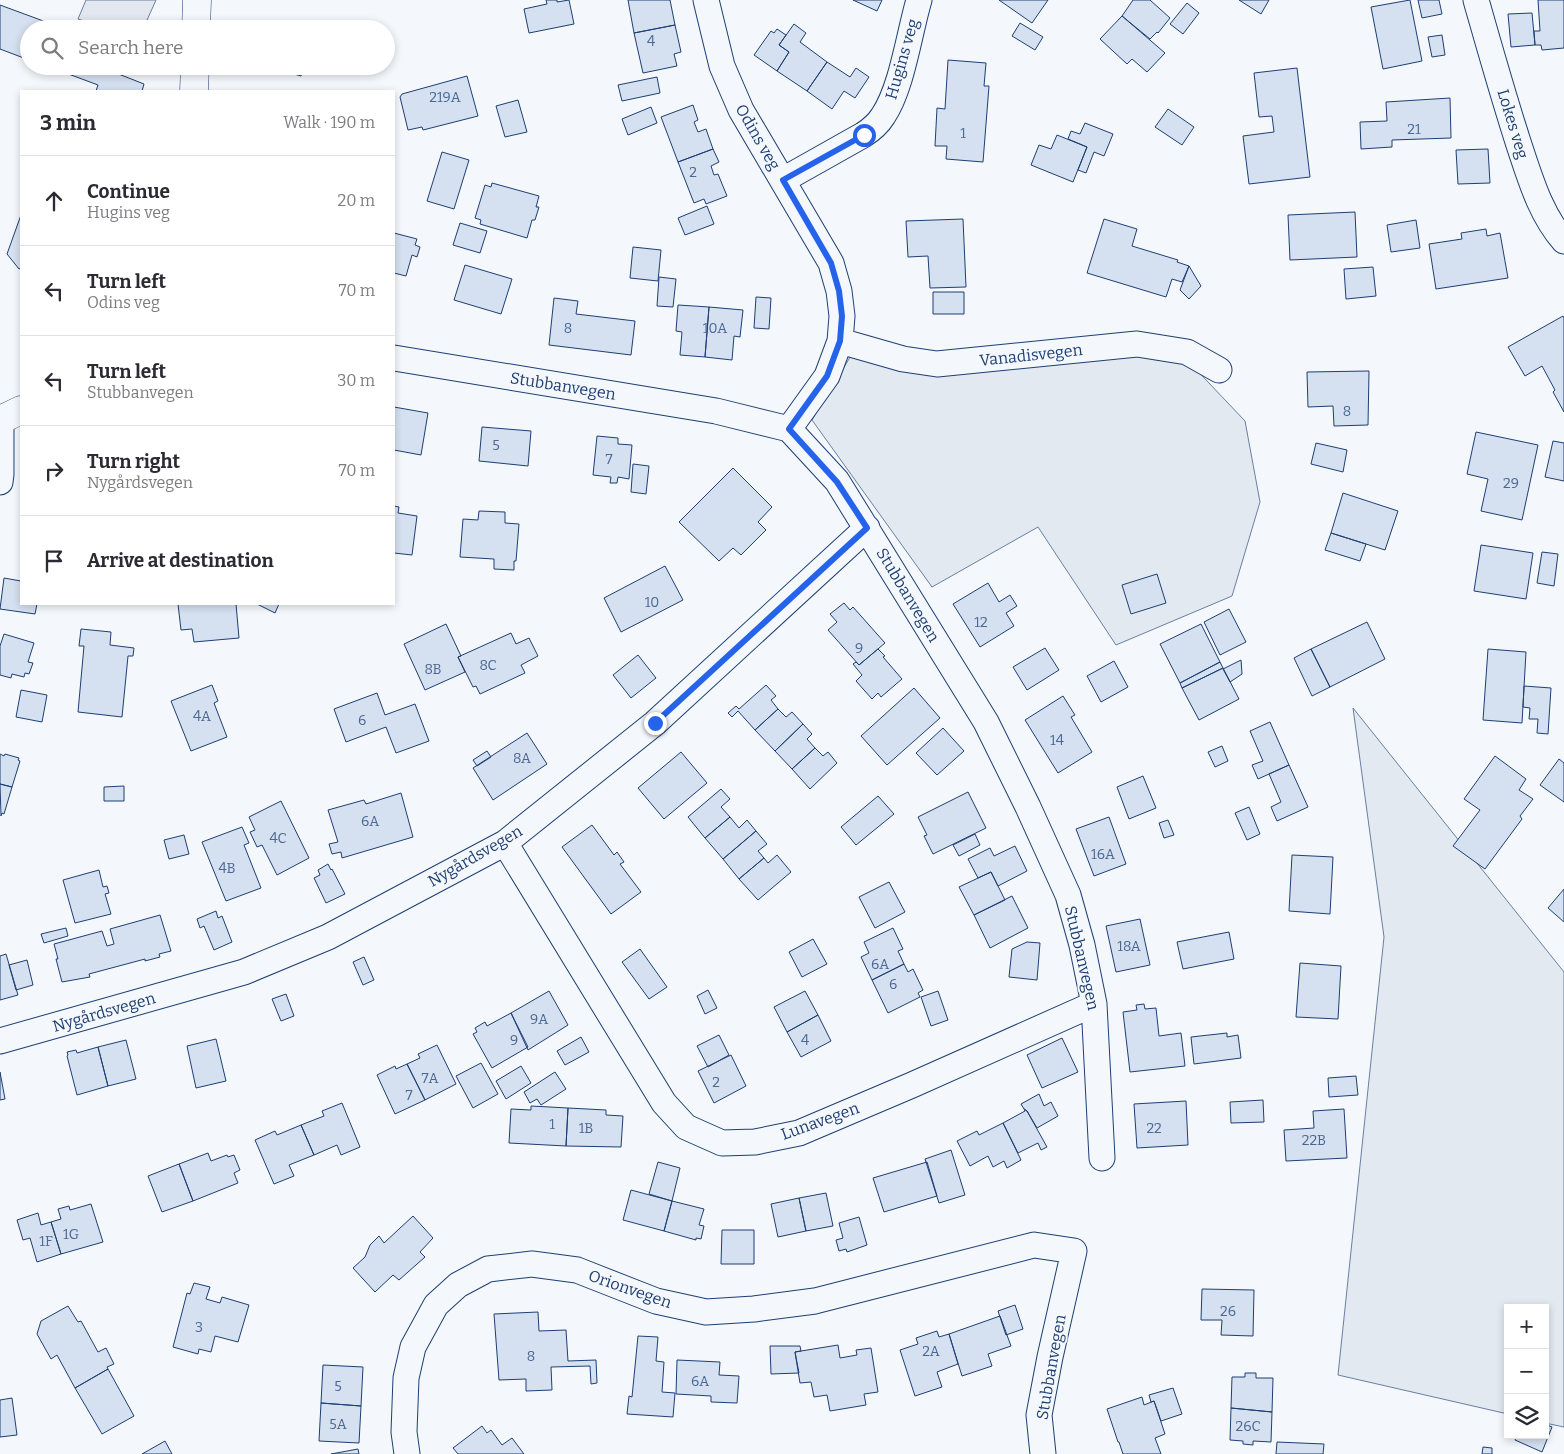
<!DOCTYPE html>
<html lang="en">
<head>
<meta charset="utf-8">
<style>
  body { margin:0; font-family:Bitter,serif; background:#f7f7f7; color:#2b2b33 }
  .controls { position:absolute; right:15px; bottom:15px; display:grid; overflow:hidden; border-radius:0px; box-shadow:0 2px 8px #0003 }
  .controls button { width:45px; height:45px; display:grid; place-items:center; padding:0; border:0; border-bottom:1px solid #e1e1e2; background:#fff; color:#2b2b33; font:25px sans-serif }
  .stop { position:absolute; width:15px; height:15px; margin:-11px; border:4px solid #2563eb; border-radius:50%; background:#fff }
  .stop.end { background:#2563eb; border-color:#fff; box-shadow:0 1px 5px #0008 }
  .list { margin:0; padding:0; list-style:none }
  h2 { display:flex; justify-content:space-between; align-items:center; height:65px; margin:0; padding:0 20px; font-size:21px }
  h2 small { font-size:16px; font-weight:400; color:#7c7c81 }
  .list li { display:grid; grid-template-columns:32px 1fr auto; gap:15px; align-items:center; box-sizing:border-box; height:90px; padding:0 20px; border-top:1px solid #e1e1e2 }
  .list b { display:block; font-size:19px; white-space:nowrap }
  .list p { margin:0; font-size:16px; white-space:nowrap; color:#7c7c81 }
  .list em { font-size:16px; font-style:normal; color:#7c7c81 }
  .icon { flex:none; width:28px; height:28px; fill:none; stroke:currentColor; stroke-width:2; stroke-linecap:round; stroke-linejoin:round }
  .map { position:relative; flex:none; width:1564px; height:1454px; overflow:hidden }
  .search { position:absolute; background:#fff; box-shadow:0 2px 8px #0003; left:20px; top:20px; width:375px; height:55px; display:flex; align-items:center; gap:12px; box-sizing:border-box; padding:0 18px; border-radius:28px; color:#7c7c81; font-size:19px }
  .panel { position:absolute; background:#fff; box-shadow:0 2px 8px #0003; left:20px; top:90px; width:375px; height:515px; border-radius:0px }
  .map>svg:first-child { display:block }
</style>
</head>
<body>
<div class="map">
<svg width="1564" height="1454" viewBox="0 0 1564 1454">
  <rect width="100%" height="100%" fill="#f4f7fb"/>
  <path fill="#e3e9f0" stroke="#687fa3" d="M1122,348L1189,362L1245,421L1260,502L1232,596L1116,645L1038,527L932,587L812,420L855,349L945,368Z
    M1353,708L1564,972V1427L1545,1423V1308H1508V1414L1338,1375L1384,937Z"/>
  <path fill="#e3e8f0" stroke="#687fa3" d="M86,0H156L143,29H108L78,19Z"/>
  <path fill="#d5e0f0" stroke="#1d3f73" d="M546,0H557V2L569,0L574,24L529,33L524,9L547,4Z
    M628,0H670L675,25L634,33Z
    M853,0H882L877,11Z
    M999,0H1048L1032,23Z
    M1133,0H1150L1170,18L1158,33L1157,32L1150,39L1122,16Z
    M1239,0H1269L1261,14Z
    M1410,0L1422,61L1383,69L1371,7Z
    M1418,0H1439L1442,14L1422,18Z
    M1538,0H1564V48L1542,50L1541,45H1535L1534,31H1540Z
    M1187,3L1199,13L1183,34L1170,24Z
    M0,5L65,29H29V60L0,49Z
    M1532,13L1535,45L1511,47L1508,14Z
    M1122,16L1165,53L1147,72L1132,59L1127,64L1100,39Z
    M1020,23L1043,37L1035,50L1012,36Z
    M794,24L806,33L800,42L827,62L807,91L777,71L789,52L779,45Z
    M675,25L681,52L674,54L677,66L643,73L634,33Z
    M777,29L786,35L779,45L789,52L777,71L754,55L771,31L774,33Z
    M1442,35L1445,55L1432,57L1428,37Z
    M948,60L986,63L984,86H989L983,162L946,159L947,146H935L937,108L945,109Z
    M827,62L850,77L856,68L869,77L855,98L844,91L832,109L807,91Z
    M47,66H119L116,73L144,84L142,91H96L98,85Z
    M266,66H313L311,74L302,72L301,76Z
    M1297,68L1310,177L1249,184L1243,136L1274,132L1272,116L1259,117L1254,73Z
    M467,76L478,116L423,130L422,127L408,130L400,97L402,94Z
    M657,77L660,93L622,101L618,85Z
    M1450,98L1451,138L1392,140V147L1361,149L1360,122L1387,121L1386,102Z
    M518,100L527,132L505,137L496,106Z
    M693,105L698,120L694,122L698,132L706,129L713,149L678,162L661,117Z
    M651,107L657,123L628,135L622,119Z
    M1168,109L1194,127L1182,145L1155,127Z
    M1085,123L1113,134L1104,156L1094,152L1086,173L1078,170L1087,147L1068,139L1071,131L1080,134Z
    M1057,135L1087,147L1073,182L1031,165L1039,145L1051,149Z
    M713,149L719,162L711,166L714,175L718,174L727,196L706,204L704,199L694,203L678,162Z
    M1488,149L1490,183L1458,184L1456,150Z
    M442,152L469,160L454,209L427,201Z
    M492,183L539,196L536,207H539L535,220H532L527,238L480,224L481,220L475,218L485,185L491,187Z
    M707,206L714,224L685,235L678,218Z
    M1355,212L1357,257L1290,260L1288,215Z
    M21,215V268L19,269L7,254Z
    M963,219L966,287L930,288L928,256L908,257L906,221Z
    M1104,219L1137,229L1132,246L1178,260L1177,262L1189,266L1182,282L1172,279L1166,297L1087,273Z
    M1416,220L1420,248L1391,252L1387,225Z
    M460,223L487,231L480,253L453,245Z
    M1486,229L1487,236L1500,233L1508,278L1436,289L1429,244L1462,239L1461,233Z
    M394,233L417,239L415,245L420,247L417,257L412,255L406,276L394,273Z
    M633,247L661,250L658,281L630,278Z
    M465,265L512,279L501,314L454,300Z
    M1189,266L1201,286L1189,299L1180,290Z
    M1373,267L1376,296L1346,299L1344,269Z
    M659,277L676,279L673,307L657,306Z
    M933,292H964V314H933Z
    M756,297L771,298L769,329L754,328Z
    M554,298L578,301L576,314L635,321L631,355L549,345Z
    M678,305L709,307L705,357L680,355L682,332L676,331Z
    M709,307L743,310L740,337L734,336L732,360L705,357Z
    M1563,316L1564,318V412L1553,392L1555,390L1542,366L1525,376L1508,347Z
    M1369,371L1368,425L1334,426L1333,406L1308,407L1307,372Z
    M394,407L428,413L421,455L394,450Z
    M482,427L531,431L528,466L479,461Z
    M1476,432L1538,445L1522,520L1481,511L1488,479L1467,474Z
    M597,436L618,438V444L632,445L629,479L618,477L617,483H610L611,477L593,475Z
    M1553,441L1564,443V481L1545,477Z
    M1316,443L1347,450L1343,472L1311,464Z
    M633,464L649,466L646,494L631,492Z
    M733,468L772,507L758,522L766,530L741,555L733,548L719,561L679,522Z
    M1343,493L1398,511L1385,550L1331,533Z
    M394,506L399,507L398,513L417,516L412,555L394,553Z
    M479,511L505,512V523L519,524L516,561H514V570L494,569V559L460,557L463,519L478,520Z
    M1331,533L1366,544L1360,561L1325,550Z
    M1481,545L1533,553L1526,599L1474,591Z
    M1542,552L1558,554L1554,586L1537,583Z
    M665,566L683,600L621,632L604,598Z
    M1157,574L1166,603L1131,614L1122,585Z
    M4,578L21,581V604H37L35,614L0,609Z
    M988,583L999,602L1010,595L1017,606L1006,613L1014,626L980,647L953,604Z
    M844,603L850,610L853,607L885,643L859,665L828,630L837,622L830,614Z
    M178,604H236L239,638L194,642L192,629L181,630Z
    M257,604H279L275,613Z
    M1229,609L1246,642L1220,655L1204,622Z
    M1367,622L1385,659L1330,687L1311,649Z
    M446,624L461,656L458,657L465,672L425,690L404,644Z
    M1201,624L1220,662L1180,683L1160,644Z
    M81,629L111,632L110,645L134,648L133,656H128L122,717L78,712L84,646H79Z
    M511,633L516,644L529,638L538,656L521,665L525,673L480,694L476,686L473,687L458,657Z
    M4,634L34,643L28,662L33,663L29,674L25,673L24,677L12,674L11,678L0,675V646Z
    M1045,648L1059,670L1027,690L1013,667Z
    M878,649L885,656L883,657L902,679L881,697L878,693L872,699L856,681L862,675L853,664L856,662L859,665Z
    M1311,649L1330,687L1312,696L1294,658Z
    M1488,649L1526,652L1522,723L1483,720Z
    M638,655L656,678L631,698L613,675Z
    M1241,660L1242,674L1230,682L1223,669Z
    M1114,661L1128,687L1101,702L1087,676Z
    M1220,662L1223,668L1182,688L1180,683Z
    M1223,668L1239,699L1199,720L1182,688Z
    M212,685L218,701L214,703L227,737L191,751L171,701Z
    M766,685L776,696L771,700L778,709L755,730L738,711L732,717L728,713L736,706L739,709Z
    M1524,686L1551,688L1548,734L1537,733L1538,719H1529L1530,708L1523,707Z
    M914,688L940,718L887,765L861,736Z
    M21,690L47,695L42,722L16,717Z
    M377,693L385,715L415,704L429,741L396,753L386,727L346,742L334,709Z
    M1063,696L1075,715L1071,717L1092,752L1058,773L1025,720Z
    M778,709L786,717L792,712L803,724L775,751L755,730Z
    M1270,722L1289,765L1258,779L1252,765L1263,761L1250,731Z
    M803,724L812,734L807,739L815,748L792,769L775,751Z
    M943,728L964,751L937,775L916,753Z
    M527,733L547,764L493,800L473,768Z
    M1222,746L1228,761L1215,767L1208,752Z
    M815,748L823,756L828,752L837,763L810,789L792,769Z
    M487,751L491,757L477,766L473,760Z
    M681,752L707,783L664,819L638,788Z
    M0,754L4,756L5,754L19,758L18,760L20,761L12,787L0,784Z
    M1495,756L1526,779L1519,790L1533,799L1520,816L1522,819L1485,869L1453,846L1480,810L1464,799Z
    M1559,759L1564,763V802L1540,785Z
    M1289,765L1308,807L1277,821L1271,807L1281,802L1269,774Z
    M1143,776L1156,808L1129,819L1117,787Z
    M0,784L12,787L4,814L2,813L1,816Z
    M124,786V801H104V787Z
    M721,789L730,799L721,807L730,817L705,838L688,817Z
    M968,792L986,828L933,854L924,836L927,835L918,817Z
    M401,793L413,837L342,858L341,852L332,854L329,844L338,842L328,810L364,800L366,804Z
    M878,796L894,814L856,845L841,827Z
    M281,801L309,858L277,875L262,845L257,847L250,832L255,830L249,817Z
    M1249,807L1260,834L1247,840L1235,813Z
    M730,817L739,828L747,820L756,831L723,859L705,838Z
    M1109,817L1126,864L1094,876L1076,829Z
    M1168,820L1174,835L1164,838L1159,823Z
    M592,825L614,855L617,852L624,862L620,864L641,892L611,914L562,847Z
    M242,827L249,843L244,845L261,888L226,901L202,842Z
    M756,831L767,844L758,851L764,858L739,879L723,859Z
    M975,834L980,845L959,856L953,845Z
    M184,835L189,854L169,859L164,840Z
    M1015,846L1027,871L998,886L991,872L978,878L968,859L990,848L994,856Z
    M777,855L791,872L758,900L739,879L764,858L768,863Z
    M1292,855L1333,857L1330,914L1289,911Z
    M328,864L331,870L332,869L345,894L326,903L314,878L320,875L318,870Z
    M99,870L103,887L107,886L109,893L105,894L111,914L75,923L63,880Z
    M991,872L1005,900L974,915L959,887Z
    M889,882L905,912L875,928L859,897Z
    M1564,889V922L1548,908Z
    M1012,896L1028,928L990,948L974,915Z
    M216,911L218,918L222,916L232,942L214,950L204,926L200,928L197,919Z
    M160,915L171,951L159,954L160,957L145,961V959L89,974L90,977L62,982L56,959H58L54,944L102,931L107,946L114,944L110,929Z
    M1140,919L1150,965L1116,972L1106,926Z
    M66,928L68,936L44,943L41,934Z
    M893,928L903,949L898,951L904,964L872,980L861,957L869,953L864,942Z
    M1229,932L1234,959L1183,969L1177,942Z
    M813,939L827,964L802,977L789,952Z
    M1027,942L1040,943L1037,980L1009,977L1012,949Z
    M640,949L667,987L649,999L622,962Z
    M6,954L18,995L0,1000V956Z
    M364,957L374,980L363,985L353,962Z
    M27,960L33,985L16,990L9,965Z
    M1300,963L1341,966L1338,1019L1296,1017Z
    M904,964L908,972L913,969L923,990L918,993L920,997L888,1013L872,980Z
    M708,990L717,1008L705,1014L697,996Z
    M549,991L568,1025L528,1050L511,1013Z
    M805,991L818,1015L787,1032L774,1007Z
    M938,991L948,1020L931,1026L921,997Z
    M286,994L294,1016L281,1021L272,999Z
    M1144,1004L1145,1009L1156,1008L1159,1036L1181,1033L1185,1066L1130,1072L1123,1012L1137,1010L1136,1005Z
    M511,1013L528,1047L492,1068L473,1034L477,1032L475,1028L485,1022L487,1026Z
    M818,1015L831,1041L801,1057L787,1032Z
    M1227,1033V1037L1238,1035L1241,1058L1194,1064L1191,1037Z
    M719,1035L729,1055L708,1067L697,1046Z
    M581,1037L589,1052L565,1065L557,1051Z
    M1062,1038L1078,1072L1042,1088L1027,1055Z
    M216,1039L226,1081L196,1088L187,1046Z
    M126,1040L136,1079L108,1086L98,1047Z
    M437,1045L456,1084L425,1100L407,1064L420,1058L418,1054Z
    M98,1047L108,1086L77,1095L67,1056L68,1055L67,1052L76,1050L77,1053Z
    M731,1055L746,1086L714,1103L698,1071Z
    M481,1063L498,1094L473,1108L456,1076Z
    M407,1064L425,1100L395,1114L377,1075L395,1066L396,1069Z
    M521,1066L531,1083L506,1099L496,1081Z
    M0,1072L5,1099L0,1100Z
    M555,1072L566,1089L541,1105L537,1099L530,1103L524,1092Z
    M1356,1076L1358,1095L1329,1097L1328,1078Z
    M1039,1094L1044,1106L1051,1102L1058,1116L1037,1128L1027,1111L1024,1109L1021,1104Z
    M1263,1100L1264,1122L1231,1123L1230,1102Z
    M1186,1101L1188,1145L1137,1148L1134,1104Z
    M342,1103L360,1147L341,1155L337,1145L314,1155L301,1125L324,1116L322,1111Z
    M531,1106L568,1108L566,1146L509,1143L511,1109L531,1110Z
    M568,1108L606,1110V1115L623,1116L621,1147L566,1146Z
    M1024,1109L1027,1111L1047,1147L1041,1150L1038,1143L1018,1153L1003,1123L1025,1111Z
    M1344,1109L1347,1158L1286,1161L1284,1130L1314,1128L1313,1111Z
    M1003,1123L1021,1160L1007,1168L1004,1161L993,1167L988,1156L970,1166L957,1141L977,1131L979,1135Z
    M301,1125L314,1155L289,1165L294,1176L274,1184L255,1140L275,1131L277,1135Z
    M951,1150L965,1195L939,1203L925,1159Z
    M208,1153L211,1161L227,1155L228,1157L234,1155L240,1170L234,1173L238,1183L193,1201L179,1164Z
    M658,1162L680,1168L672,1201L649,1194Z
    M927,1162L937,1196L884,1212L873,1178Z
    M179,1164L193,1201L162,1212L148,1176Z
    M631,1190L672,1201L664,1231L623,1220Z
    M826,1193L833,1226L806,1231L799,1198Z
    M799,1198L806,1231L778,1237L771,1204Z
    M672,1201L704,1209L699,1225L704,1226L701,1239L696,1238V1240L664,1231Z
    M91,1204L103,1242L61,1254L51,1222L61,1219L58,1209L69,1206L70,1210Z
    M38,1213L41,1225L51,1222L61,1254L37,1262L30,1238L23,1240L17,1220Z
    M413,1216L433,1238L420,1252L425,1257L399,1280L393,1275L375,1292L353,1268L365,1257L370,1245L379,1236L384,1243Z
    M859,1217L867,1245L847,1252L846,1249L839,1251L836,1240L843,1238L839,1223Z
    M722,1230H754V1264H721Z
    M194,1283L210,1287L206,1299L220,1303L222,1297L249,1305L238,1342L215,1336L211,1352L199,1349L198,1354L173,1347L187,1293L190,1294Z
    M1202,1289L1254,1290L1253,1336L1221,1335L1222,1320H1201Z
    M1015,1305L1023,1329L1006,1335L998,1311Z
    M68,1306L78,1322L81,1321L98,1352L106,1348L114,1364L107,1367L108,1369L75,1388L57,1355L51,1359L37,1334L41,1321Z
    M538,1312L539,1331L566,1330L568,1361L596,1360L597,1383L591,1384L590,1366L551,1367L552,1390L526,1391V1379L499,1380L494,1314Z
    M1000,1316L1011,1346L988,1354L992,1366L962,1376L949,1334Z
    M937,1331L939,1337L949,1334L958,1364L937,1372L942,1387L915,1396L900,1350L918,1344L916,1338Z
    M638,1336L658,1337L656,1361L664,1362L662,1392L675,1393L673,1417L627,1414L629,1396L632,1397Z
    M838,1345L840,1358L857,1355L856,1350L871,1348L878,1392L864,1394L866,1405L830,1411L827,1395L814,1397L811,1382L800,1383L795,1352Z
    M770,1346H800L801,1351L795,1352L799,1373L771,1374Z
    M677,1360L720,1362L719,1375L739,1376L737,1403L711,1402V1396L676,1394Z
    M323,1365L363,1367L361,1406L321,1403Z
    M108,1369L134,1416L102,1434L75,1388Z
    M1245,1373H1256V1378H1273L1272,1412L1231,1408L1232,1377H1245Z
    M1173,1388L1182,1414L1161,1421L1154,1401L1151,1402L1149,1395Z
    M1142,1397L1144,1405L1154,1401L1165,1434L1155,1438L1161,1454H1123L1119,1442H1118L1107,1409Z
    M12,1398L17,1435L0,1437V1400Z
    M321,1403L361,1406L359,1443L319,1441Z
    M1231,1408L1272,1412L1271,1442L1253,1441V1445L1243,1444V1441L1230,1440Z
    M1545,1424L1552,1427L1542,1452L1515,1440L1517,1435H1545Z
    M482,1426L487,1433L491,1430L502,1445L512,1438L524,1454H458L453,1448Z
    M165,1441L172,1454H142Z
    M1277,1442L1324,1444L1323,1454H1276Z
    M1483,1447L1492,1448V1454H1482Z
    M358,1449L359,1454H331Z"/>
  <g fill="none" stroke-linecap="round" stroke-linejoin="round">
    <defs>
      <path id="minor" d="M706,0L722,66L741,110L831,263L839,291L842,316L840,341L827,376L789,429
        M1476,0C1490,49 1504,99 1520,148C1531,181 1541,215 1564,241
        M783,180L863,135C871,130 878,124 883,116C902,88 909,34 919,0
        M840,341L903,359L937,364L1137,344L1187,352L1219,370
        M394,358L716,411L789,429L837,481L986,722L1028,807L1068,895L1082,945L1094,1004L1102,1158
        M0,482L1,474V420
        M505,843L664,1103L686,1127L722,1143L755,1142L799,1133L912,1085L1094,1004
        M0,1041L244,972L328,937L505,843L655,723L867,528
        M407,1454L404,1432L406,1378L413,1347L436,1305L458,1285L488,1269L532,1264L577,1270L656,1301L706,1312L754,1309L815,1301L1034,1245L1074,1251L1050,1357L1039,1415L1043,1454"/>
      <path id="tertiary" d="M196,29L197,0
        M194,91L195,66
        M0,420L21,410"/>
    </defs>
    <use href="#minor" stroke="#1d3f73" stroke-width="27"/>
    <use href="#tertiary" stroke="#1d3f73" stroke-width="29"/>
    <use href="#minor" stroke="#f4f7fb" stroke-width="25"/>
    <use href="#tertiary" stroke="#f4f7fb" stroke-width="28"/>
  </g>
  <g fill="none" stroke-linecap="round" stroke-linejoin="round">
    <path stroke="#2563eb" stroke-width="6" d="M655,723L867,528L837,482L789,429L827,376L840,341L842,316L839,291L831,263L783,180L864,135"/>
  </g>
  <g text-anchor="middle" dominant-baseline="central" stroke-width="4" stroke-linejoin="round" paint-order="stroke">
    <g font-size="14" fill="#4b6792">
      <text x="651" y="41">4</text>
      <text x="445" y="97">219A</text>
      <text x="1414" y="129">21</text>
      <text x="963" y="133">1</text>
      <text x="693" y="172">2</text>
      <text x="568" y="328">8</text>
      <text x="715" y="328">10A</text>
      <text x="1347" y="411">8</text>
      <text x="496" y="445">5</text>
      <text x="609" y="459">7</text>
      <text x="1511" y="483">29</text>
      <text x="652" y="602">10</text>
      <text x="981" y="622">12</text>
      <text x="859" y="648">9</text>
      <text x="488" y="665">8C</text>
      <text x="433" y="669">8B</text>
      <text x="202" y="716">4A</text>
      <text x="362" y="720">6</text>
      <text x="1057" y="740">14</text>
      <text x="522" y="758">8A</text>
      <text x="370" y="821">6A</text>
      <text x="278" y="838">4C</text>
      <text x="1103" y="854">16A</text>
      <text x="227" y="868">4B</text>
      <text x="1129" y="946">18A</text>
      <text x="880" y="964">6A</text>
      <text x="893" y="984">6</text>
      <text x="539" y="1019">9A</text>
      <text x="514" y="1040">9</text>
      <text x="805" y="1040">4</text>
      <text x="430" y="1078">7A</text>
      <text x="716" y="1082">2</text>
      <text x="409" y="1095">7</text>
      <text x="552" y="1124">1</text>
      <text x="586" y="1128">1B</text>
      <text x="1154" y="1128">22</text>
      <text x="1314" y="1140">22B</text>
      <text x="71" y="1234">1G</text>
      <text x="46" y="1241">1F</text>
      <text x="1228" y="1311">26</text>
      <text x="199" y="1327">3</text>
      <text x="931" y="1351">2A</text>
      <text x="531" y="1356">8</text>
      <text x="700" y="1381">6A</text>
      <text x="338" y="1386">5</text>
      <text x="338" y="1424">5A</text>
      <text x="1248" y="1426">26C</text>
    </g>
    <g font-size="16" fill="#1d3f73" stroke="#f4f7fb">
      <text transform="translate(902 59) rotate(-74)">Hugins veg</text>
      <text transform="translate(1513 124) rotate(73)">Lokes veg</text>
      <text transform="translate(758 137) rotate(60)">Odins veg</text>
      <text transform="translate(1031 355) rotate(-6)">Vanadisvegen</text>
      <text transform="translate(563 386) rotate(9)">Stubbanvegen</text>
      <text transform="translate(908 595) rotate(59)">Stubbanvegen</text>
      <text transform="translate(475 856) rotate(-30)">Nygårdsvegen</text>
      <text transform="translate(1082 958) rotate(77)">Stubbanvegen</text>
      <text transform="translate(104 1012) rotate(-16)">Nygårdsvegen</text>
      <text transform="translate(820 1121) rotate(-20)">Lunavegen</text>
      <text transform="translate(630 1289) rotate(19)">Orionvegen</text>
      <text transform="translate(1051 1367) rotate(-80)">Stubbanvegen</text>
    </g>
  </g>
</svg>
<div class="controls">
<button>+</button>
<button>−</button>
<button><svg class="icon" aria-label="layers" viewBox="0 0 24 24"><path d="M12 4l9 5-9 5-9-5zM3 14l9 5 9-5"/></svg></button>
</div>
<div class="stop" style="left:864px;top:135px"></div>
<div class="stop end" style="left:655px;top:723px"></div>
<div class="search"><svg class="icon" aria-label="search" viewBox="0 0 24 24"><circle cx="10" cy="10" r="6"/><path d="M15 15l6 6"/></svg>Search here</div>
<section class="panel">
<h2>3 min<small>Walk · 190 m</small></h2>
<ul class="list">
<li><svg class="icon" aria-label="ahead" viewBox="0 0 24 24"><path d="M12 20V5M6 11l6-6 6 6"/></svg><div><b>Continue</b><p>Hugins veg</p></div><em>20 m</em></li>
<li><svg class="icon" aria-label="left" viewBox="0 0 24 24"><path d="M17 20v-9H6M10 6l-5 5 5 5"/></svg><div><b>Turn left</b><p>Odins veg</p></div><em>70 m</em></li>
<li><svg class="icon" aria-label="left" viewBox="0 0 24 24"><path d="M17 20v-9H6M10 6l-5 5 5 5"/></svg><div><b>Turn left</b><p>Stubbanvegen</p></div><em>30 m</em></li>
<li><svg class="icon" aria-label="right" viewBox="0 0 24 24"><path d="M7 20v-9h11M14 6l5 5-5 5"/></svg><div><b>Turn right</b><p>Nygårdsvegen</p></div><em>70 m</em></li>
<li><svg class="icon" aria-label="arrive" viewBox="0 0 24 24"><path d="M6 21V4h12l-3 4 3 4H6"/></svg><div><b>Arrive at destination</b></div></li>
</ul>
</section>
</div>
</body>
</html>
